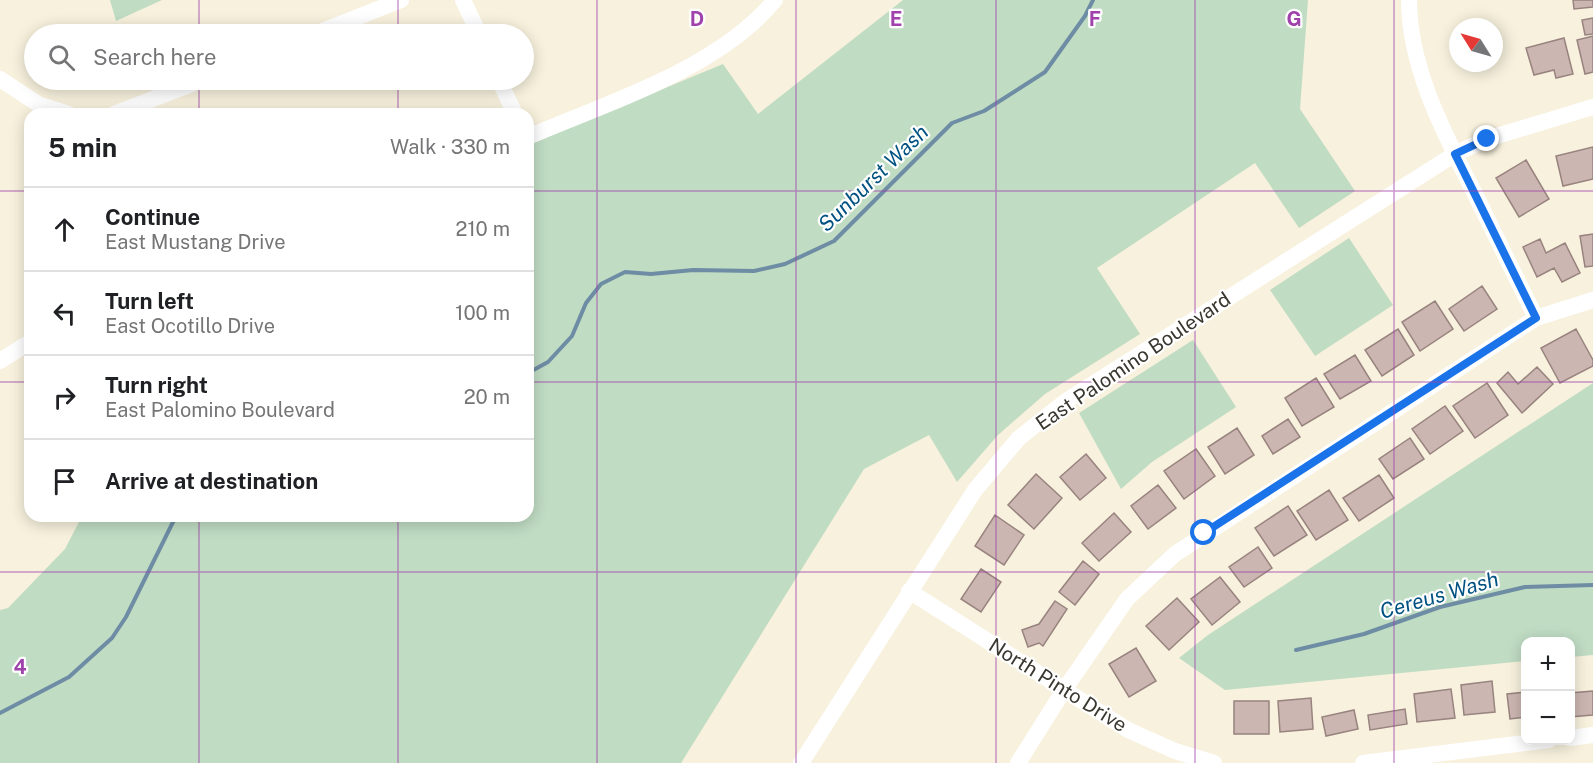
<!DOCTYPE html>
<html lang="en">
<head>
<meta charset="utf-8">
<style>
  body { margin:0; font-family:"Public Sans",sans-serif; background:#f6f6f6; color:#202124 }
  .controls { position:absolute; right:18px; bottom:18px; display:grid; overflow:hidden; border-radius:12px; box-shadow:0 3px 15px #0003 }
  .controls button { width:54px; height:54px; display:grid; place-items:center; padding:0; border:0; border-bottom:2px solid #e0e0e0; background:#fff; color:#202124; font:30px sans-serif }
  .compass { position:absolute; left:1449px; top:18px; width:54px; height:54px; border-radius:50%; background:#fff; box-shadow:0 3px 15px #0003; rotate:307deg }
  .stop { position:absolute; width:18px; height:18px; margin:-14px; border:4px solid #1a73e8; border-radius:50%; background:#fff }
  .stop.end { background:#1a73e8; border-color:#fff; box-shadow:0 2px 6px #0008 }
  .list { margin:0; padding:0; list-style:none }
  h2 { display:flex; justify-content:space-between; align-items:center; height:78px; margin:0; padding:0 24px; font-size:26px }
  h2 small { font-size:20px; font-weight:400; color:#757577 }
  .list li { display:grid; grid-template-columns:39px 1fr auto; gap:18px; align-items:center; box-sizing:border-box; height:84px; padding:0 24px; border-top:2px solid #e0e0e0 }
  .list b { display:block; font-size:22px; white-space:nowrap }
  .list p { margin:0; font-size:20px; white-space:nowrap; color:#757577 }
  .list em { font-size:20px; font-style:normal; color:#757577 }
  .icon { flex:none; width:33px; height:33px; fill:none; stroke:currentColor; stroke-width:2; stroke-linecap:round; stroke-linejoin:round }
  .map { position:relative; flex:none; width:1593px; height:763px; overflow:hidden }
  .search { position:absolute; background:#fff; box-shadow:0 3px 15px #0003; left:24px; top:24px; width:510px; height:66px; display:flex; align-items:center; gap:15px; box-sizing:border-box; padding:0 21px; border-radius:33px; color:#757577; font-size:22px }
  .panel { position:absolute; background:#fff; box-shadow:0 3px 15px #0003; left:24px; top:108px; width:510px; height:414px; border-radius:18px }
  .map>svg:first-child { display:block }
</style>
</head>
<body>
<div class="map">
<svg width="1593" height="763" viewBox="0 0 1593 763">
  <rect width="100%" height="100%" fill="#f7f1dd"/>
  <path fill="#c0dcc3" d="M110,0H162L116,21Z
    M903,0H1308L1300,109L1355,191L1299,228L1255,163L1097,268L1140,334L1045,394L998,435L957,482L929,435L864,469L681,763H0V610L8,608L65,549L82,516H528V145L723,64L758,114Z
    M1349,238L1393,305L1315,356L1270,290Z
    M1193,340L1236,407L1152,462L1121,489L1079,413Z
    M1593,383V655L1571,657L1570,642H1526L1525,661L1225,690L1179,658L1208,635Z"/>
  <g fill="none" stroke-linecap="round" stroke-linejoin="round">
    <path stroke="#6e8da5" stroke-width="4" d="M528,373L548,362L572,336L586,303L601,284L625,272L651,274L693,270L754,271L785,264L834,241L952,123L984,111L1045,72L1085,16L1093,0
      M1296,650L1364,634L1440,607L1525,587L1593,585
      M0,713L69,677L112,638L126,617L176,516"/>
  </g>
  <path fill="#ccb6b1" stroke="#98837f" stroke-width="1.5" d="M1573,0H1593V7L1574,9Z
    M1593,18V34L1585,35L1582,20Z
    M1593,36V72L1585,74L1577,40Z
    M1564,38L1573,74L1556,78L1554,70L1534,75L1526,48Z
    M1593,147V179L1563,186L1556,156Z
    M1526,160L1549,199L1519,217L1496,178Z
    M1593,234V266L1585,267L1580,236Z
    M1540,239L1546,253L1565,243L1580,273L1562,282L1554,268L1537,277L1523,247Z
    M1482,286L1497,309L1464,331L1449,309Z
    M1435,301L1453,329L1420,351L1402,322Z
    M1398,329L1414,355L1382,376L1365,350Z
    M1576,329L1593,360V366L1560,383L1541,348Z
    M1355,355L1371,381L1340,399L1324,374Z
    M1537,367L1553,384L1522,413L1497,383L1508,372L1518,384Z
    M1316,378L1334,407L1302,426L1285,398Z
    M1487,383L1508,415L1475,438L1453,406Z
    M1445,406L1463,431L1430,454L1412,429Z
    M1288,419L1300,437L1273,454L1262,436Z
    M1237,428L1254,455L1225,474L1208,447Z
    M1410,438L1424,459L1393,479L1379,459Z
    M1196,449L1215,476L1184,499L1164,471Z
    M1086,454L1106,478L1080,500L1060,477Z
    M1036,474L1062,498L1034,529L1008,505Z
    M1379,475L1394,498L1359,521L1343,498Z
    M1158,485L1176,508L1148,529L1131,506Z
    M1329,490L1348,520L1316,540L1297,511Z
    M1288,506L1307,535L1274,556L1255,528Z
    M1114,513L1131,532L1099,561L1082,543Z
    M995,515L1024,535L1004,565L975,546Z
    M1258,547L1272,568L1244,587L1229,567Z
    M1083,561L1099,574L1075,605L1059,592Z
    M981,569L1001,582L981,612L961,599Z
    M1220,577L1240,602L1212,625L1191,599Z
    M1177,598L1199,622L1169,650L1146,626Z
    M1055,601L1067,609L1043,646L1039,643L1028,647L1022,630L1039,624Z
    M1136,648L1156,681L1129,697L1109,664Z
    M1492,681L1495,712L1464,715L1461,685Z
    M1451,689L1455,718L1417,722L1414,694Z
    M1593,691V715L1570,717V693Z
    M1526,692V717L1510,719L1507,694Z
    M1311,698L1313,729L1280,732L1278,701Z
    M1234,701H1269V734H1234Z
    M1405,709L1407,724L1370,730L1368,715Z
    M1354,710L1358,729L1326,736L1322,717Z"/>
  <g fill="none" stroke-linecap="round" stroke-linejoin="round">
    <path stroke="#fff" stroke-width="16" d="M463,0L479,34
      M1409,0C1409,68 1445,135 1475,194C1495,235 1516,277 1536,318
      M315,34L401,0
      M0,79L38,104L69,114
      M499,80L515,114
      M114,114L202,80
      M528,137C609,102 718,69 775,0
      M0,361L30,342
      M909,591L1128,730L1175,751L1214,763
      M1570,738L1593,735
      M801,763L975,490L1019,438L1066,401L1455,154L1487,139L1593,107
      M1018,763L1064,690L1127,599L1175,554L1536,318L1593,300
      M1363,763L1549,740"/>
  </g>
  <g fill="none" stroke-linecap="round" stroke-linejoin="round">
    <path stroke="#1a73e8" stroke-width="8" d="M1204,533L1536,318L1455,154L1487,139"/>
  </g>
  <path fill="none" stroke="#9f42ac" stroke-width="1.5" stroke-opacity="0.55" d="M199,0V34M398,0V34M597,0V763M796,0V763M996,0V763M1195,0V763M1394,0V763M199,80V114M398,80V114M0,191H30M528,191H1593M0,382H30M528,382H1593M199,516V763M398,516V763M0,572H1593"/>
  <g text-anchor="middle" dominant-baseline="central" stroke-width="4.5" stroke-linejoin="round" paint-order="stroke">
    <g font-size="20" fill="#39372f" stroke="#fff">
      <text transform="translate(1133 361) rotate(-34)">East Palomino Boulevard</text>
      <text transform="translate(1058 685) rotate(32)">North Pinto Drive</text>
    </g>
    <g font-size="21" font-style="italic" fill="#015282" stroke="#fff">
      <text transform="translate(873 178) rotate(-44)">Sunburst Wash</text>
      <text transform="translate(1439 595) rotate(-16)">Cereus Wash</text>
    </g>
  </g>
  <g font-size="20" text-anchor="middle" font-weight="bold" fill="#9f42ac" stroke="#fff" stroke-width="4.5" stroke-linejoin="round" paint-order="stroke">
    <text x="697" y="26">D</text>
    <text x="896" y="26">E</text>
    <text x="1095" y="26">F</text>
    <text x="1294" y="26">G</text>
    <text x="20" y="674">4</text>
  </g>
</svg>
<div class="controls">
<button>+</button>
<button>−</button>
</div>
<svg class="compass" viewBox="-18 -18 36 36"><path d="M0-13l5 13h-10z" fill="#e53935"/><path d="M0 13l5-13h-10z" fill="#757577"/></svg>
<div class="stop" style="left:1204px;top:533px"></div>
<div class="stop end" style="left:1487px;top:139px"></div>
<div class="search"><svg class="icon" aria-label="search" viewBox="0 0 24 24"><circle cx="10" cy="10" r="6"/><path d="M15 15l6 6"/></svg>Search here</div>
<section class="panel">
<h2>5 min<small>Walk · 330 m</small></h2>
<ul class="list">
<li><svg class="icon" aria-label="ahead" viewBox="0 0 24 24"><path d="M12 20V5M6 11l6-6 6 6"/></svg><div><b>Continue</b><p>East Mustang Drive</p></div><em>210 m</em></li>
<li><svg class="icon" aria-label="left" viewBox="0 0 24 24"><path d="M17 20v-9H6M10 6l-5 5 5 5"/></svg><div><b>Turn left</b><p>East Ocotillo Drive</p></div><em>100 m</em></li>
<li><svg class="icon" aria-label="right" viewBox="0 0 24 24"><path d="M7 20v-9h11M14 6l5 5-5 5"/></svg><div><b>Turn right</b><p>East Palomino Boulevard</p></div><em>20 m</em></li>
<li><svg class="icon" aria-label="arrive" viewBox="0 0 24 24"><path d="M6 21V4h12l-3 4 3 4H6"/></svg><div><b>Arrive at destination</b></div></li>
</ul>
</section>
</div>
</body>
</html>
